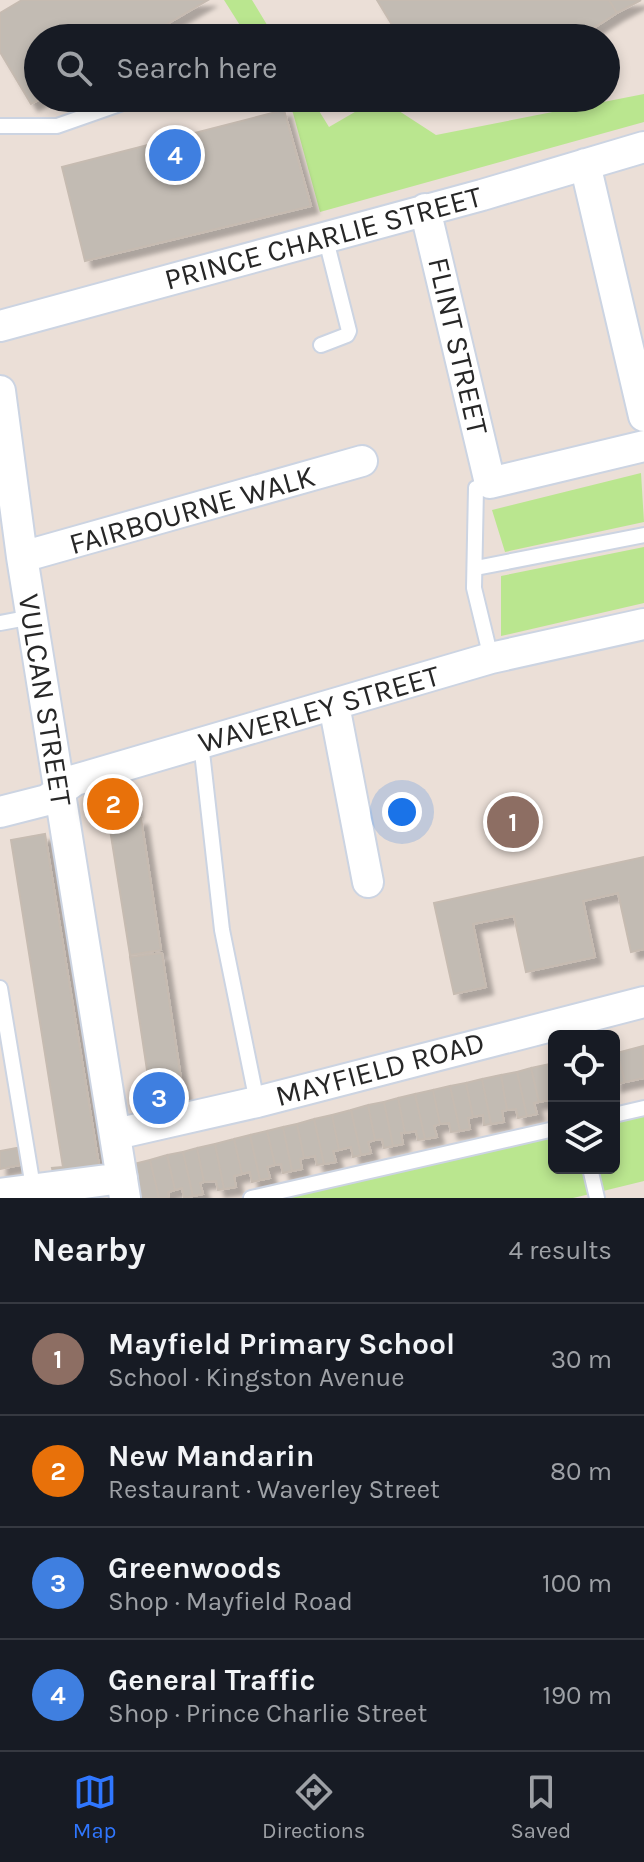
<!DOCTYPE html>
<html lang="en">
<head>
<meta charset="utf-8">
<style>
  body { margin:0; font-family:Karla,sans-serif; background:#242831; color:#f1f3f6 }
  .controls { position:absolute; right:24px; bottom:24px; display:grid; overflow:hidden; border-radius:12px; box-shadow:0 4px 12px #0003 }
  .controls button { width:72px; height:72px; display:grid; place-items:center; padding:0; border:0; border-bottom:2px solid #363941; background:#171b24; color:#f1f3f6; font:40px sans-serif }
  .you { position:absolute; left:402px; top:812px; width:28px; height:28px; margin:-20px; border:6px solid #fff; border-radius:50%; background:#1a73e8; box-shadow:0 0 0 12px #1a73e833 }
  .badge { display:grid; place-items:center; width:52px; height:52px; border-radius:50%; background:#3077ff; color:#fff; font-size:26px; font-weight:700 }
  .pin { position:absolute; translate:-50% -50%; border:4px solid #fff; box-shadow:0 2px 8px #0006 }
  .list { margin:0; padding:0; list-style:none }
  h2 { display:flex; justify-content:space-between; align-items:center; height:104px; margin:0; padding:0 32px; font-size:34px }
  h2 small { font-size:26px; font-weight:400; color:#9ea1a6 }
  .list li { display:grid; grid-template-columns:52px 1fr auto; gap:24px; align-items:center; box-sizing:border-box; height:112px; padding:0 32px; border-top:2px solid #363941 }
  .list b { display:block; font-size:30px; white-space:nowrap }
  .list p { margin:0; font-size:26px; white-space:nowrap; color:#9ea1a6 }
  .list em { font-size:26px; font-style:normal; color:#9ea1a6 }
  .icon { flex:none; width:44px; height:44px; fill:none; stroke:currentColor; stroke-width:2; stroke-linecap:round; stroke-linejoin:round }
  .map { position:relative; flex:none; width:644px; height:1198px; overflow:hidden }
  .search { position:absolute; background:#171b24; box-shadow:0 4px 12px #0003; left:24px; right:24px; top:24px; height:88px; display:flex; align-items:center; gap:20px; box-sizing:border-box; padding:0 28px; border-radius:44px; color:#9ea1a6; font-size:30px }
  .sheet { height:552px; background:#171b24 }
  nav { display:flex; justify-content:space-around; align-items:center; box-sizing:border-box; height:112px; border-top:2px solid #363941; background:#171b24; font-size:22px; color:#9ea1a6 }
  nav a { display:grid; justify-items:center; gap:4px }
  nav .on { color:#3077ff }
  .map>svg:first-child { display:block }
</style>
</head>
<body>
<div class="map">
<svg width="644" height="1198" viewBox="0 0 644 1198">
  <defs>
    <filter id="shadow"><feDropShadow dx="7" dy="7" stdDeviation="2" flood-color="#0004"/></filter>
  </defs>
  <rect width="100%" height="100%" fill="#ebdfd7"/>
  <path fill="#bae68f" d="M224,0H252L275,38H248Z
    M644,94V122L320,212L293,113L284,98H311L329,127L379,98L436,135Z
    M641,473L644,522L505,552L492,510Z
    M644,547V603L501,636V576Z
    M644,1113V1181L599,1192L593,1168H614V1120Z
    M554,1135V1168H584L590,1194L573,1198H281Z"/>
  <path fill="#c2bbb3" stroke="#c6bbb1" stroke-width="2" filter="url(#shadow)" d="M22,0H208L143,38H38V98H42L31,104L0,52V13Z
    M377,0H609L617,13L578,38H400Z
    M609,0H641L617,13Z
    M284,110L311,206L85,261L62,167Z
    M132,793L135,813L103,818L100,799Z
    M141,818L161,950L130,955L109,823Z
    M45,834L100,1171L55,1181L52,1168L63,1167L11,840Z
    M644,857V949L631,952L618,893L583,901L595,957L526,972L514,916L473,924L486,987L454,994L434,903Z
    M162,953L182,1085L150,1090L130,957Z
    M643,1046L644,1078L625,1082L617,1053Z
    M617,1053L625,1082L614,1085V1054Z
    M550,1064L554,1085L551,1110L549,1100L539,1102L531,1068Z
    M531,1068L539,1102L534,1103L537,1114L527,1116L517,1072Z
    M517,1072L527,1116L518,1118L516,1109L507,1110L501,1075Z
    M501,1075L507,1110L502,1111L504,1122L491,1124L482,1079Z
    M482,1079L491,1124L484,1125L483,1115L473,1117L466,1083Z
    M466,1083L473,1117L468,1118L470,1129L460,1131L450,1086Z
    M182,1085L186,1107L154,1113L150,1090Z
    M450,1086L460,1131L451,1132L449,1123L440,1124L433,1090Z
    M433,1090L440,1124L434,1126L437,1137L425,1139L415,1094Z
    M415,1094L425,1139L418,1140L416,1131L405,1133L398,1098Z
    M398,1098L405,1133H401L403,1144L393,1146L384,1102Z
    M384,1102L393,1146L384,1148L382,1139L375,1140L368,1105Z
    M368,1105L375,1140L368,1142L371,1153L361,1155L351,1110Z
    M351,1110L361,1155L353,1157L351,1147L339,1150L332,1115Z
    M332,1115L339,1150L333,1151L336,1162L324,1164L314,1119Z
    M314,1119L324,1164L317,1165L315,1156L304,1158L297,1124Z
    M297,1124L304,1158L300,1159L302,1169L292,1171L283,1127Z
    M283,1127L292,1171L283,1173L281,1164L275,1165L267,1131Z
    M267,1131L275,1165L267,1167L270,1178L260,1180L250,1135Z
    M250,1135L260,1180L252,1182L250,1172L242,1174L234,1139Z
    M234,1139L242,1174L234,1176L236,1187L224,1189L215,1144Z
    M215,1144L224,1189L218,1190L216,1181L204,1182L197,1148Z
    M17,1148L20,1165L0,1169V1151Z
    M197,1148L204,1182L200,1183L203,1194L193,1196L183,1152Z
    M183,1152L193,1196L184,1198L182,1188L175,1190L167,1155Z
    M167,1155L175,1190L168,1192L169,1198H159L150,1160Z
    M150,1160L159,1198H142L134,1164Z"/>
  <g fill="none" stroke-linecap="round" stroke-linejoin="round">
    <defs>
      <path id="lane" d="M0,126H57L137,98
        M321,345L347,335L349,331L325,236
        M490,483L476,488L474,588L491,658
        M476,568L644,535
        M0,623L32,617
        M201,743L222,930L257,1102
        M0,988L33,1187
        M614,1115L644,1108
        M590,1168L597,1198
        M251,1198L554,1129"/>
      <path id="street" d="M585,164L644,416
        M425,209L490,483L644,446
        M0,326L482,195L644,147
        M0,391L22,557L125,1198
        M22,557L362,461
        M334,705L368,882
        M0,812L47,800L75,780L491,658L644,624
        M116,1134L257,1102L644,1002
        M0,1194L122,1178"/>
    </defs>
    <use href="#lane" stroke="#ccd4e2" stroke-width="18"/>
    <use href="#street" stroke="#ccd4e2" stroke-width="34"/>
    <use href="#lane" stroke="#fff" stroke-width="14"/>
    <use href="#street" stroke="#fff" stroke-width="30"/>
  </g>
  <g text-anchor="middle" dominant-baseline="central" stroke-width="6" stroke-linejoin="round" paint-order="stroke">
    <g font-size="30" fill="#272727" stroke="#fff">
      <text transform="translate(323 238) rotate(-15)">PRINCE CHARLIE STREET</text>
      <text transform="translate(458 346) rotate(77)">FLINT STREET</text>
      <text transform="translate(192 510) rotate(-16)">FAIRBOURNE WALK</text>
      <text transform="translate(45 700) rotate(81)">VULCAN STREET</text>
      <text transform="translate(319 709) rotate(-16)">WAVERLEY STREET</text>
      <text transform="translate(380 1069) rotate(-15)">MAYFIELD ROAD</text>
    </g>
  </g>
</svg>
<div class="controls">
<button><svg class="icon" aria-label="locate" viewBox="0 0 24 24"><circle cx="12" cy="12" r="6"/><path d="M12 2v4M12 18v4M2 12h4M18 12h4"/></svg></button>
<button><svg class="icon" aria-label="layers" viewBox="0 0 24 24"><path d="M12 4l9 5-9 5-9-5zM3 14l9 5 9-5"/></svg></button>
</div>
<div class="you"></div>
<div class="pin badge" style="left:513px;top:822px;background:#8d6e63">1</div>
<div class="pin badge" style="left:113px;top:804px;background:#e8710a">2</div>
<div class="pin badge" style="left:159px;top:1098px;background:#3f7fe0">3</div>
<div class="pin badge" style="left:175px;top:155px;background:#3f7fe0">4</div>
<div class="search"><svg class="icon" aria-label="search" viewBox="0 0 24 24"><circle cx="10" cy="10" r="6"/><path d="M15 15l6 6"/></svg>Search here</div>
</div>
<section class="sheet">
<h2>Nearby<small>4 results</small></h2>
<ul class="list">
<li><span class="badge" style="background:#8d6e63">1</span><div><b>Mayfield Primary School</b><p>School · Kingston Avenue</p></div><em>30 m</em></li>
<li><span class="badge" style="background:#e8710a">2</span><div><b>New Mandarin</b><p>Restaurant · Waverley Street</p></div><em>80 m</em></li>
<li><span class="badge" style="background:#3f7fe0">3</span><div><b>Greenwoods</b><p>Shop · Mayfield Road</p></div><em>100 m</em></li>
<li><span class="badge" style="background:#3f7fe0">4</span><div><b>General Traffic</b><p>Shop · Prince Charlie Street</p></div><em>190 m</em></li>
</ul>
</section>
<nav>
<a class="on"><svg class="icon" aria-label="map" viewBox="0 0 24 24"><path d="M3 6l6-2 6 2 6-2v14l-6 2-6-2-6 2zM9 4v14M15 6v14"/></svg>Map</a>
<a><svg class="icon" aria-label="directions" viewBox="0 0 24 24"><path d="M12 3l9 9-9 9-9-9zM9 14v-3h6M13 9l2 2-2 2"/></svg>Directions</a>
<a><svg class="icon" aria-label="saved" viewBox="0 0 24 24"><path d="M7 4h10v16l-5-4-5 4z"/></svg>Saved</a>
</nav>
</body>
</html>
